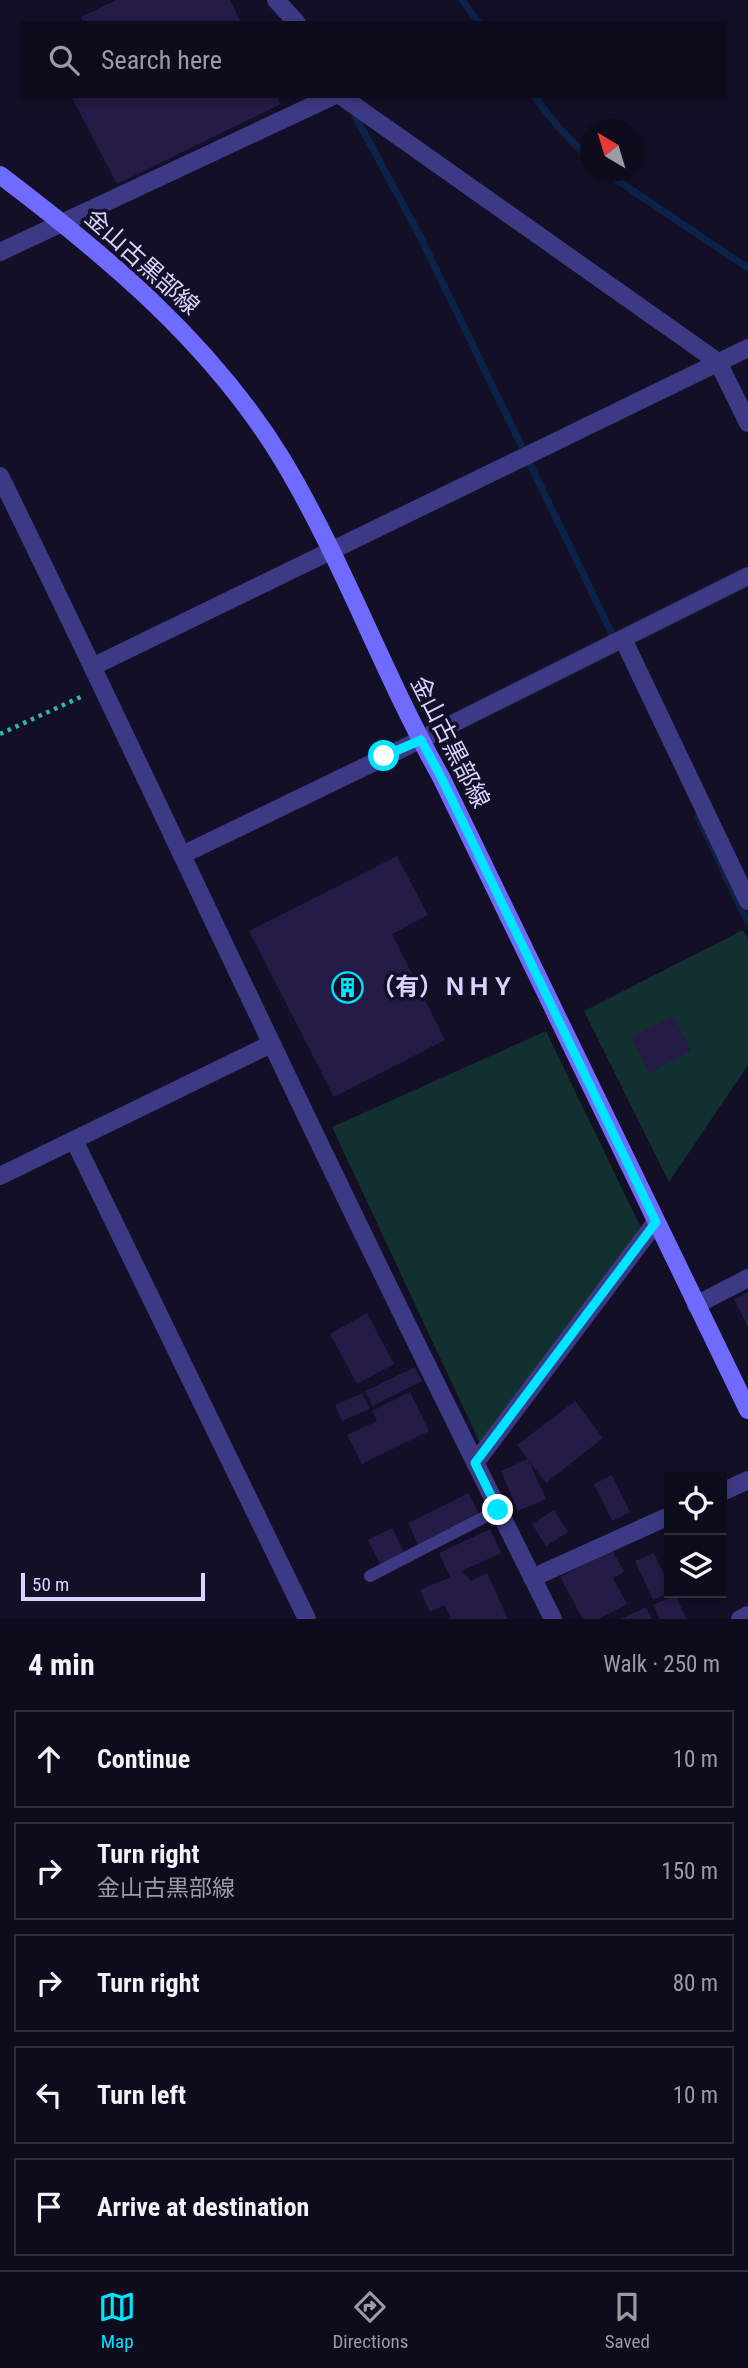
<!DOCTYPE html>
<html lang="en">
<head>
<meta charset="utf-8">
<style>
  body { margin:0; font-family:"Roboto Condensed","Noto Sans JP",sans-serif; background:#1c1929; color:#f1f3f6 }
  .controls { position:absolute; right:21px; bottom:21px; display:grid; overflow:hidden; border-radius:0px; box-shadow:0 4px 10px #0003 }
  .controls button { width:63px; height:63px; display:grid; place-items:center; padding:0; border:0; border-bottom:2px solid #2e2b3b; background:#0e0b1c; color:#f1f3f6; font:35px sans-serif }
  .compass { position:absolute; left:580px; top:119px; width:63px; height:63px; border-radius:50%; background:#0e0b1c; box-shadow:0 4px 10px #0003; rotate:322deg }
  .scale { position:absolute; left:21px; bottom:18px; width:184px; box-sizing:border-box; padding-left:7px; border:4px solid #d9d4ff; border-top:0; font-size:19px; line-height:24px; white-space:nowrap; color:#d9d4ff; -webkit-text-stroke:5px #130f26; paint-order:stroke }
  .stop { position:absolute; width:21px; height:21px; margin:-16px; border:5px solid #00e5ff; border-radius:50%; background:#fff }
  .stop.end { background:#00e5ff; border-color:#fff; box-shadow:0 2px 7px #0008 }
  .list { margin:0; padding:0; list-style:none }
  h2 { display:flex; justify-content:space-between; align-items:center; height:91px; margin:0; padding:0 28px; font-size:30px }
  h2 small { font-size:23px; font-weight:400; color:#9b9ba3 }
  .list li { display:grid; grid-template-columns:46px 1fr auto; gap:21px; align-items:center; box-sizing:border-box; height:98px; margin:0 14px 14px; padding:0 14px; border:2px solid #2e2b3b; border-radius:0px }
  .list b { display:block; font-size:26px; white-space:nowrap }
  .list p { margin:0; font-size:23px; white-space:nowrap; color:#9b9ba3 }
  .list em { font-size:23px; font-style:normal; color:#9b9ba3 }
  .icon { flex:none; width:38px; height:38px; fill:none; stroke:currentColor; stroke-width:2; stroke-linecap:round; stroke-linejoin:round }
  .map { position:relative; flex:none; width:748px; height:1619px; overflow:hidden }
  .search { position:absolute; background:#0e0b1c; box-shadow:0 4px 10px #0003; left:21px; right:21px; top:21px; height:77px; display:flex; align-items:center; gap:18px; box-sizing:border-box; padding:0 24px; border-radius:0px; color:#9b9ba3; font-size:26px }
  .sheet { height:651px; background:#0e0b1c }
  nav { display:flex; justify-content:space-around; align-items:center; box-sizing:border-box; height:98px; border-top:2px solid #2e2b3b; background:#0e0b1c; font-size:19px; color:#9b9ba3 }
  nav a { display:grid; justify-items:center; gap:4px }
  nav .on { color:#00e5ff }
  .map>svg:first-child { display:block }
</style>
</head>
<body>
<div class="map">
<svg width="748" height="1619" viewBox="0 0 748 1619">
  <rect width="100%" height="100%" fill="#130f26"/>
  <path fill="#12302f" d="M743,930L748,939V1065L669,1182L584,1011Z
    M546,1031L642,1230L480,1443L332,1127Z"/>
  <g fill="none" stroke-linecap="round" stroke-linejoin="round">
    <path stroke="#0c2248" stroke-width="7" d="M462,0L479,23
      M534,96L555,123L590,160
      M353,112L421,238L615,640
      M605,172L748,268
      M698,816L748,923"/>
  </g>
  <path fill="#241b47" d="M116,0H230L241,23H84L81,17Z
    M71,96H277L281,104L117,184Z
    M397,856L428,915L392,934L445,1040L334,1097L249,931Z
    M673,1016L691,1051L649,1073L631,1037Z
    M748,1292V1327L734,1299Z
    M367,1313L394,1364L357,1384L330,1334Z
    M415,1367L422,1381L372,1406L365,1391Z
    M410,1392L429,1431L362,1464L347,1435L377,1421L372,1411Z
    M362,1393L370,1409L342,1421L335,1405Z
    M575,1401L603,1438L546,1483L517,1445Z
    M528,1459L546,1499L518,1511L501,1471Z
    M612,1475L630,1512L612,1521L594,1484Z
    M469,1493L480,1516L419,1546L408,1523Z
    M554,1510L568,1532L546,1546L532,1524Z
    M392,1528L405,1555L381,1566L368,1540Z
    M490,1529L501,1553L462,1571L471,1581L487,1573L508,1619H451L445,1605L430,1612L420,1590L450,1577L439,1553Z
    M612,1549L624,1572L613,1578L627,1604L599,1619H583L560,1577Z
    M654,1553L669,1586V1592L653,1600L635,1561Z
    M675,1595L687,1619H660L653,1605Z
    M646,1607L652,1619H621Z"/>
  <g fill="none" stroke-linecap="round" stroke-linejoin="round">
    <path stroke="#2fb8b0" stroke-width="4.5" stroke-dasharray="3.5 5" stroke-linecap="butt" d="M0,734L85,695"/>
    <path stroke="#3d3a85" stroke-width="12" d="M370,1576L498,1510"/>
    <path stroke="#3d3a85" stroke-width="18" d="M276,0L297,23
      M341,96L718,362L748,423
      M0,252L333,96
      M0,476C92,663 180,852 270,1040C362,1234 457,1427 553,1619
      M623,639L748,901
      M94,666L748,348
      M74,1140L307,1619
      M0,1176L271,1044
      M696,1305L748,1278
      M475,1463L656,1222
      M722,1492L748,1480
      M532,1578L669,1516
      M740,1619L748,1615"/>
    <path stroke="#3d3a85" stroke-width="18" d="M182,855L420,740L748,576"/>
    <path stroke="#6f6bff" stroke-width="18" d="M0,175C107,256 211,343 282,459C343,560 383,674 441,777L748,1410"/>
  </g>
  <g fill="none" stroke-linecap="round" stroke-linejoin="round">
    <path stroke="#00e5ff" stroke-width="9" d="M384,756L421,740L441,777L656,1222L475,1463L498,1510"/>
  </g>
  <defs>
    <symbol id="building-ring" viewBox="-11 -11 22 22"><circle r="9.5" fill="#130f26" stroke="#00e5ff" stroke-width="1.5"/><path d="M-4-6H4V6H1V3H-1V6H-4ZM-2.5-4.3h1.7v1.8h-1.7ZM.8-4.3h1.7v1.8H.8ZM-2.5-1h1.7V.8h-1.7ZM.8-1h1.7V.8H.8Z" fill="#00e5ff"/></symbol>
  </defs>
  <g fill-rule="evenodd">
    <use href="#building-ring" x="330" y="970" width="35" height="35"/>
  </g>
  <g text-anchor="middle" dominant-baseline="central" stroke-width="7" stroke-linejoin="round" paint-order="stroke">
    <g font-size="24" fill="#d9d4ff" stroke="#130f26">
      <text transform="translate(142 262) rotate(42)">金山古黒部線</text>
      <text transform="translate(450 742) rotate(63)">金山古黒部線</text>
    </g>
    <g font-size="24" font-weight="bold" fill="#d9d4ff" stroke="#130f26" text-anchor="start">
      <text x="371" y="987">（有）ＮＨＹ</text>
    </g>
  </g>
</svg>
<div class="controls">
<button><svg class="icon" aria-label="locate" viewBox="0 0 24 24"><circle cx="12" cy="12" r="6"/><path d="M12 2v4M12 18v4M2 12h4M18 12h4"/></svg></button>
<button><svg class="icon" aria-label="layers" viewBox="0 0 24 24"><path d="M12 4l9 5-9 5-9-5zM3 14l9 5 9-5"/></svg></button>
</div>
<svg class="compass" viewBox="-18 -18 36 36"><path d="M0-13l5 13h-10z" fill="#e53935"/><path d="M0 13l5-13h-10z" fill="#9b9ba3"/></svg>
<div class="scale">50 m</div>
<div class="stop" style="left:384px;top:756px"></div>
<div class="stop end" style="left:498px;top:1510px"></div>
<div class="search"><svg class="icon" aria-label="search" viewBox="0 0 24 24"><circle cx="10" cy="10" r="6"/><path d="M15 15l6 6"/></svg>Search here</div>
</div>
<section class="sheet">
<h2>4 min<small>Walk · 250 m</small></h2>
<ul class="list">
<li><svg class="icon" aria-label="ahead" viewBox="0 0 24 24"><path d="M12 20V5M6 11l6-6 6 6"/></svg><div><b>Continue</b></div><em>10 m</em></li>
<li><svg class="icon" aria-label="right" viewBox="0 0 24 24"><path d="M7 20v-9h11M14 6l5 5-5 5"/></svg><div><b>Turn right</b><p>金山古黒部線</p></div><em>150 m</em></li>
<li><svg class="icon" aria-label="right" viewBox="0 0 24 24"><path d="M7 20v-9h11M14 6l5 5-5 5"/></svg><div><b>Turn right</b></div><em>80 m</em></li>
<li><svg class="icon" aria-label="left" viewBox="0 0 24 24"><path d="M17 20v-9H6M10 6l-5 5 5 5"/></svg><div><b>Turn left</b></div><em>10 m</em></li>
<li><svg class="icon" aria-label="arrive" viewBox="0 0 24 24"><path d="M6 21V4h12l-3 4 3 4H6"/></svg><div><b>Arrive at destination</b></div></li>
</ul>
</section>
<nav>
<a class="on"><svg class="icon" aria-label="map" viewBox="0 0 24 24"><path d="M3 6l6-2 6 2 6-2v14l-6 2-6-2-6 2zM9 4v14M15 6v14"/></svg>Map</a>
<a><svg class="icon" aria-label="directions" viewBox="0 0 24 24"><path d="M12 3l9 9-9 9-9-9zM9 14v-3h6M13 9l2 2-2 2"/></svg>Directions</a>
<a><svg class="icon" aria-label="saved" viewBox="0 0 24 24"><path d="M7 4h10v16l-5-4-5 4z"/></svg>Saved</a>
</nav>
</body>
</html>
